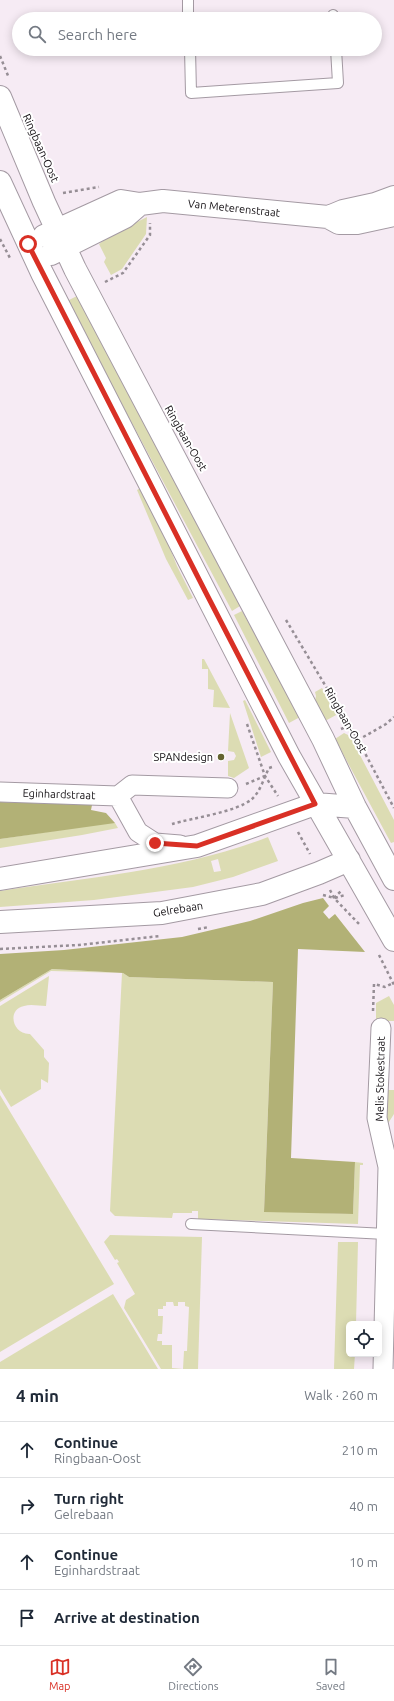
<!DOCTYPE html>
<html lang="en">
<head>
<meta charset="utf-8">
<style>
  body { margin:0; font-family:Ubuntu,sans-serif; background:#f6f6f7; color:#1f2937 }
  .controls { position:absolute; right:12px; bottom:12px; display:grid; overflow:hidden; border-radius:6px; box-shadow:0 2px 10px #0003 }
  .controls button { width:36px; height:36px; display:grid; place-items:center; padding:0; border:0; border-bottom:1px solid #e0e1e3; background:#fff; color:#1f2937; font:20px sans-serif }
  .stop { position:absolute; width:12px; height:12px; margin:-9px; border:3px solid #d93025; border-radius:50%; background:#fff }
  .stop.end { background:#d93025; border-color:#fff; box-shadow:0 1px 4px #0008 }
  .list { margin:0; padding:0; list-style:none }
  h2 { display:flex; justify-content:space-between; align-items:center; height:52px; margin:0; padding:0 16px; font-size:17px }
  h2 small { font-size:13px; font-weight:400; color:#747a83 }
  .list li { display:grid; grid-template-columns:26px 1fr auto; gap:12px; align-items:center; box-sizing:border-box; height:56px; padding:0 16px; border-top:1px solid #e0e1e3 }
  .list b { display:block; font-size:15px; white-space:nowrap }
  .list p { margin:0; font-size:13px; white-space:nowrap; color:#747a83 }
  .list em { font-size:13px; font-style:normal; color:#747a83 }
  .icon { flex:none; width:22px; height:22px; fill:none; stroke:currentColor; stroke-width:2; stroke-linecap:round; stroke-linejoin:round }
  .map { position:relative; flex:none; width:394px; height:1369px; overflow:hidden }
  .search { position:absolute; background:#fff; box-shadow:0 2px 10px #0003; left:12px; right:12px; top:12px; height:44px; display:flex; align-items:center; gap:10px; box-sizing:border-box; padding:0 14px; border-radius:22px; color:#747a83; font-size:15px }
  .sheet { height:276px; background:#fff }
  nav { display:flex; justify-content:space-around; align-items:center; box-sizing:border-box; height:56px; border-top:1px solid #e0e1e3; background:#fff; font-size:11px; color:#747a83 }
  nav a { display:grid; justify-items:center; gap:2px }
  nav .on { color:#d93025 }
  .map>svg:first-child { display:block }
</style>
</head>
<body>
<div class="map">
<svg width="394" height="1369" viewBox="0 0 394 1369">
  <rect width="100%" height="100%" fill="#f6ebf4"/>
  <path fill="#dcdcb3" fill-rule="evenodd" d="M147,217L146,234L122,269L111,275L104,262L106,258L99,244L111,235Z
    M77,296L240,606L232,611L67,301Z
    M145,485L177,566L193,598L188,600L166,559L137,490Z
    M242,611L300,717L289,723L234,615Z
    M202,659H204L230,708L213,707L214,690L208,689V669H202Z
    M322,688L338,714L325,721L315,701L316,696L315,692Z
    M245,700L271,752L261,757L243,701Z
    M230,713L249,768L234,778L228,776V761L234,760L236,756L234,752L228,751Z
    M344,733L350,736L394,820V842L391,843L335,739Z
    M107,823H115L118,828L82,835L0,848V839Z
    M268,837L278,861L233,877L193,887L94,900L0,907V891C90,877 183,870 268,837ZM218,859L221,871L214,872L211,861Z
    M52,969L123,973L129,977L273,982L264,1211L353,1214L355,1162L363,1163V1165H360L358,1224L198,1219V1211H192V1213H173L172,1218L115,1216L110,1211L122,973L51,971L0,1002V1000Z
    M49,976L46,1006C39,1006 31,1004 24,1006C6,1010 13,1035 30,1034L44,1050V1057L49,1063L48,1083L41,1079V1089L11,1107L0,1089V1006Z
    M389,996L394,1005V1021H376V1003Z
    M387,1090H394V1114L387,1125L385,1092Z
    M0,1095L114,1284L0,1352Z
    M110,1235L202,1237L198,1369H161L124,1308L126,1300L135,1294L117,1263L119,1262L117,1259L115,1260L104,1242ZM166,1302H173L174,1306H178V1302H185V1306L189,1307L187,1351H184L183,1369L172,1368V1345H162V1341H157L158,1334H162L163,1316H158V1309H163V1306H166Z
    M338,1242H358L356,1324H349V1354H355L354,1369H334Z
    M113,1294L158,1369H0V1362Z"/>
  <path fill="#b2b176" d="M0,802L92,805L91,810L106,813L115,823L0,839Z
    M323,898L329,906L323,912L329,919L335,914L365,952L298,949L291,1158L355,1162L353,1214L264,1212L273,982L129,977L123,973L52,969L0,1000V954L64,950L182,937L250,921L303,903Z"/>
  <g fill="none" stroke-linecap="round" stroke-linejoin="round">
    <defs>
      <path id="lane" d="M188,0V19
        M333,15L334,19
        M190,49L191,93L338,83L336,49
        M191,1224L386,1234"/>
      <path id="street" d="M0,792L118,796L132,785L228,788
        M118,796L138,832L155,843L180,845
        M381,1028L377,1118L388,1167L383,1369"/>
      <path id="secondary" d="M0,97L44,202L75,269L323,739L355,807L394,879
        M0,182L42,273L289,756L394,940
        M331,216L343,211L375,204L394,197
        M44,236L121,201L140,204L163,201L328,217L339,223H357L394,215
        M51,254L125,217L140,204
        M0,879L197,846L315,804L355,807
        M0,922L162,913L262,894L319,873L349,860"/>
    </defs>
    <use href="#lane" stroke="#a49aa3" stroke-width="12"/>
    <use href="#street" stroke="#a49aa3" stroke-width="21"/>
    <use href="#secondary" stroke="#a49aa3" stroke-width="24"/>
    <path stroke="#968e95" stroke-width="2.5" stroke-dasharray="3 3" stroke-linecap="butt" d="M0,56L9,78
      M63,193L99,187
      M0,239L11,260
      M105,282L123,273L150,235V223
      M286,620L358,740L394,808
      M247,724L265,776L278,796
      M341,729L350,725
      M358,740L386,724L394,717
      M246,784L265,776
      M172,824C192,818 237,812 252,799C260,792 264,778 269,768L272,767
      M298,832L310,854
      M330,890L334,898L359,924
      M323,895L334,898
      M334,898L342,890
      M335,898L345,895
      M198,929L209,927
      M0,949L79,945L160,936
      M379,955L394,985
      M373,1011L374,984L385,987L393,983"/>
    <use href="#lane" stroke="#fff" stroke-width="10"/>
    <use href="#street" stroke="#fff" stroke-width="19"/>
    <use href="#secondary" stroke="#fff" stroke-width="22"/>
  </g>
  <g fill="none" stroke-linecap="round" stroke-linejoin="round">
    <path stroke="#d93025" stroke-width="5" d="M28,244L205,591L315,804L197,846L155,843"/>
  </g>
  <circle fill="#646330" stroke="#fff" stroke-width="1.5" cx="221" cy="757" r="4"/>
  <g text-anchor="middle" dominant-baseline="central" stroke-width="4" stroke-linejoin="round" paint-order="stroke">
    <g font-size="11" fill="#130f13" stroke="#fff">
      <text transform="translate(41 148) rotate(66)">Ringbaan-Oost</text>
      <text transform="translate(234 208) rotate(6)">Van Meterenstraat</text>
      <text transform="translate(186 438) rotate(60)">Ringbaan-Oost</text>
      <text transform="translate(346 720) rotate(60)">Ringbaan-Oost</text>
      <text transform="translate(59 794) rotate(2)">Eginhardstraat</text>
      <text transform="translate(178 909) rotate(-9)">Gelrebaan</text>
      <text transform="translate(380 1079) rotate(-89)">Melis Stokestraat</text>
    </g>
    <g font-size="11" fill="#130f13" stroke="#fff" text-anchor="end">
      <text x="213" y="757">SPANdesign</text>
    </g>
  </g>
</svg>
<div class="controls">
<button><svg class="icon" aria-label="locate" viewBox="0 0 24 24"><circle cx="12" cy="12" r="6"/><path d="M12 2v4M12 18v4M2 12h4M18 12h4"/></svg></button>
</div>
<div class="stop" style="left:28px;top:244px"></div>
<div class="stop end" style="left:155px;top:843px"></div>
<div class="search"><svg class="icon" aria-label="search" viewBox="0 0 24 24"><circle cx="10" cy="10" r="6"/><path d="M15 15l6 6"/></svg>Search here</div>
</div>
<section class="sheet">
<h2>4 min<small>Walk · 260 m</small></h2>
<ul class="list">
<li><svg class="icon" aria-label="ahead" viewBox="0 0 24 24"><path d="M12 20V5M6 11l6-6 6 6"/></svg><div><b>Continue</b><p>Ringbaan-Oost</p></div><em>210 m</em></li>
<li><svg class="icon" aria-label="right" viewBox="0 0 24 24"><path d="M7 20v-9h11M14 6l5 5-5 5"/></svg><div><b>Turn right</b><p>Gelrebaan</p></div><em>40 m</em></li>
<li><svg class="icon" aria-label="ahead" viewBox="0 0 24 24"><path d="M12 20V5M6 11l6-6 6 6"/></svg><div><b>Continue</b><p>Eginhardstraat</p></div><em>10 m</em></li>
<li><svg class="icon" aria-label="arrive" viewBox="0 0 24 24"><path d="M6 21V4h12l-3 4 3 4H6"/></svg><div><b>Arrive at destination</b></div></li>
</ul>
</section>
<nav>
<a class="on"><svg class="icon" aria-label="map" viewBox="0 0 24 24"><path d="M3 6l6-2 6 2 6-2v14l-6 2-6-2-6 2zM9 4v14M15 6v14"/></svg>Map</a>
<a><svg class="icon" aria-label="directions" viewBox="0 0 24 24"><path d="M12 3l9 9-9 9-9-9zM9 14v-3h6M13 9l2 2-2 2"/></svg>Directions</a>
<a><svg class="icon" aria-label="saved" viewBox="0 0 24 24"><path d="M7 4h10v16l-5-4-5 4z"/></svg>Saved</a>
</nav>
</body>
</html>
